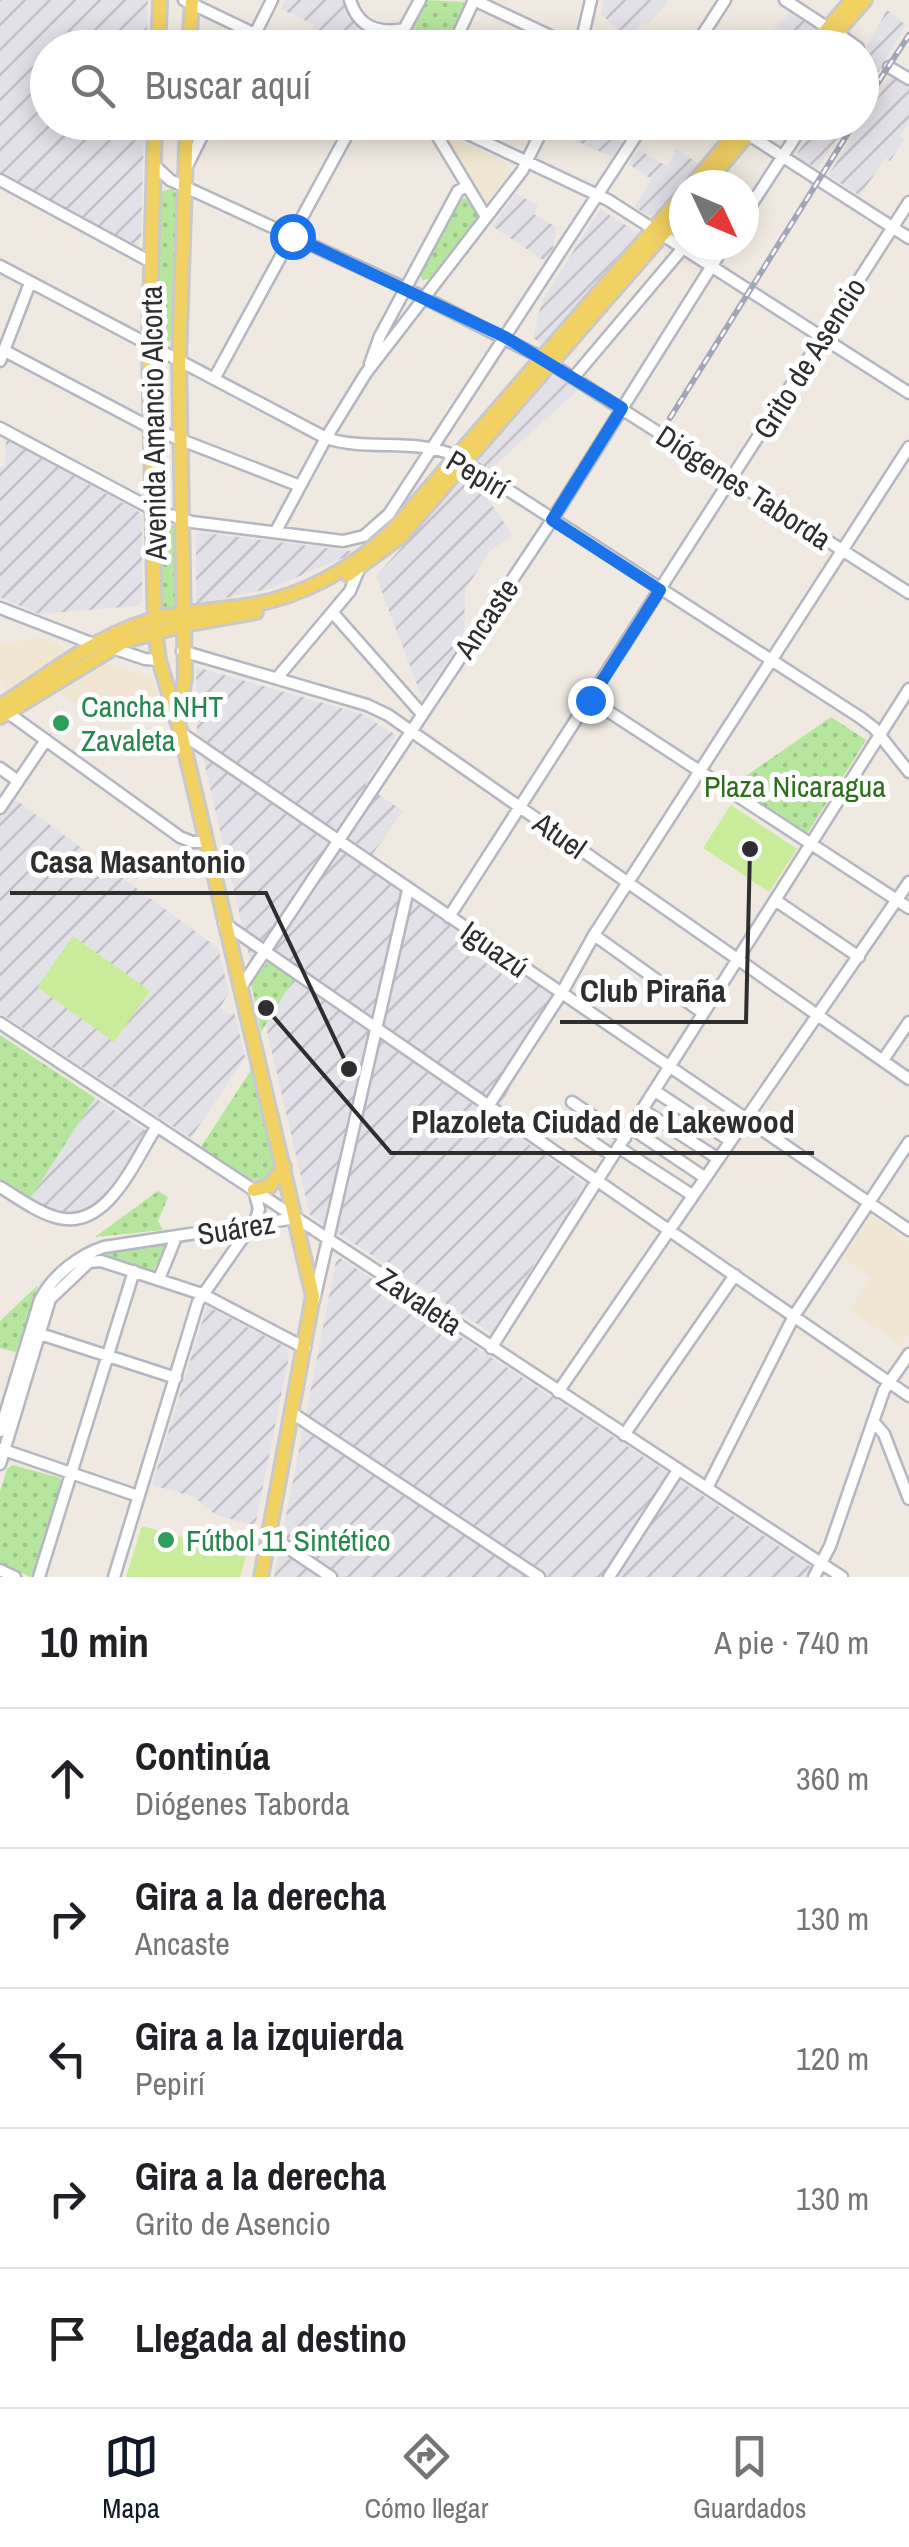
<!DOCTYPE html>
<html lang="es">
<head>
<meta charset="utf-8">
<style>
  body { margin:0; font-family:"Archivo Narrow",sans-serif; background:#f6f6f6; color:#202124 }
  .compass { position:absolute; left:669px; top:170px; width:90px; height:90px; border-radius:50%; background:#fff; box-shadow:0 5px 25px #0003; rotate:134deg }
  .stop { position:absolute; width:30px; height:30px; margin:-22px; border:8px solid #1a73e8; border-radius:50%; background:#fff }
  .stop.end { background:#1a73e8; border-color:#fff; box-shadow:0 2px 10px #0008 }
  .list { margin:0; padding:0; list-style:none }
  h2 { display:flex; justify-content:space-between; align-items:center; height:130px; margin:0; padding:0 40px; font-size:42px }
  h2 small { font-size:32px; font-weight:400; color:#757577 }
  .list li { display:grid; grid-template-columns:65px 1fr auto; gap:30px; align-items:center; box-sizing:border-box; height:140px; padding:0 40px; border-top:2px solid #e0e0e0 }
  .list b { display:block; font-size:38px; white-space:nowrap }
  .list p { margin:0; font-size:32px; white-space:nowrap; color:#757577 }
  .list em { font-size:32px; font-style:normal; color:#757577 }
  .icon { flex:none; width:55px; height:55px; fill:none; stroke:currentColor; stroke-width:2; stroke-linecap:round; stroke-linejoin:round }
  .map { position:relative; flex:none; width:909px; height:1577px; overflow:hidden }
  .search { position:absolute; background:#fff; box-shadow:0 5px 25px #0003; left:30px; right:30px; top:30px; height:110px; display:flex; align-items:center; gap:25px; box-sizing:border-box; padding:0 35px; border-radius:55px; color:#757577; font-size:38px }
  .sheet { height:830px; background:#fff }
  nav { display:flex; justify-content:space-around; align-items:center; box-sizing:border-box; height:140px; border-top:2px solid #e0e0e0; background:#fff; font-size:28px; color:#757577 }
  nav a { display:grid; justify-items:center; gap:5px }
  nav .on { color:#111827 }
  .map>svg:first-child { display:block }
</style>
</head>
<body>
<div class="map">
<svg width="909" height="1577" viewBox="0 0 909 1577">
  <defs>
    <pattern id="industrial-furrows" width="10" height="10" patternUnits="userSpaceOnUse" patternTransform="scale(2.5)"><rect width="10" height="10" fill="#e3e1e8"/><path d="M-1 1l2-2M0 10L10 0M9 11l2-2" fill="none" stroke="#c3c1c7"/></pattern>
    <pattern id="grass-dots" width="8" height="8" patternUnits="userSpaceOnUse" patternTransform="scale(2.5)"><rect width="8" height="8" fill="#b6e59e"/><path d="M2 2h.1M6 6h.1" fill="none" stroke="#9dc588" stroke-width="1.8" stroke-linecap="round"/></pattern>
  </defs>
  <rect width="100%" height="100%" fill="#efe9e1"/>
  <path fill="url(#industrial-furrows)" d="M0,0H148L147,47L48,48V122L144,123L141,238L137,246L0,175Z
    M285,0H344L351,19L362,29L353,47L303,46L314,25L281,9Z
    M604,0H669L653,19L646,25L643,22L628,38L601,14Z
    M887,10L906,25L862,99V54Z
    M790,13L816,29L801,47H756Z
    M891,77L909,88V122L900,136L904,140L890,161L885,158L860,196L828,175Z
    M629,122L633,125L612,157L574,140L577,123Z
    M817,123H847L817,169L800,158L798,152Z
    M677,149L699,164L655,215H649L634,207L651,179L629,164L639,150L667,166Z
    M516,193L538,206L534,214L556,227L553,248L545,261L492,226Z
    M600,209L638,233L543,345L533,338L542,301Z
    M554,372L580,388L490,470L478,462Z
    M6,439L139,512L142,516V600L138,606L39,614L0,597V466L5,467Z
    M467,475L476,481L512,535L490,551L465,590L464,639L422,698L376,576Z
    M196,532L351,551L352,554L269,589L196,604Z
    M196,667L362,714L396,735L365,785L403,811L372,855L566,996L492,1118L585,1184L491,1333L310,1215L197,732Z
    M12,797L218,948L229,993L220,1008L230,1015L234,1011L245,1057L191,1138L0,1013V815Z
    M95,1098L149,1133L101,1206L69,1217L48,1213L29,1200Z
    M340,1258L811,1567L805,1577H274L336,1261Z
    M207,1306L287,1348L289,1356L255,1526L216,1515L194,1497L152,1485Z"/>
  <path fill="#f0e6d1" d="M443,133L507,164L511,171L487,203L480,200Z
    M43,638L62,647L64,655L8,692L0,679V643Z
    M107,663L154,679L160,706L134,712L120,703L108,719L88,711L60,693Z
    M871,1215L909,1242V1334L901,1345L849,1309L871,1277L842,1258Z"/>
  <path fill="url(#grass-dots)" d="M427,0L465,2L448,47L404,45Z
    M172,189L180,196L176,336L166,343L155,338L158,198L163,191Z
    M465,198L478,214L476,219L430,279L422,280L420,272L459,200Z
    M166,523L172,524L176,531L177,603L169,611L160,604L159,532Z
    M831,717L866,740L803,840L730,787Z
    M268,962H273L295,977L261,1032L251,983Z
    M0,1035L95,1098L29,1200L0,1183Z
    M253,1067L275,1169L268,1178L252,1180L201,1147Z
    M158,1191L168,1197L158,1221L163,1230L95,1237Z
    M161,1243L166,1248L152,1272L93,1255L50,1288L91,1255Z
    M38,1285L16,1352L0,1348V1321Z
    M13,1465L60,1478L63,1487L35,1575L30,1577L0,1562V1492L7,1469Z"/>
  <path fill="#c9ec9a" d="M731,805L797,849L769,892L703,848Z
    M73,936L150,991L114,1042L37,987Z
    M142,1526L246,1555L240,1577H126Z"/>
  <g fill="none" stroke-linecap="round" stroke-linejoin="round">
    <defs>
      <path id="minor" d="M184,0L284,48
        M350,0C358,27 378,34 404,29
        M474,0L576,48
        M785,0L828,28
        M836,32L858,48
        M248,48L272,0
        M394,48L420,0
        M452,48L474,0
        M580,48L591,0
        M694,48L725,0
        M889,67L909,79
        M429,122L486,217
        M443,122L608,200L909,393
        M729,122L909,238
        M154,165L170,180L407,289L542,358L909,593
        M186,168L209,122
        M0,180L151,262
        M744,216L805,122
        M0,266L326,438C368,452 418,437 457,457L861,718L874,728L909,772
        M5,351L153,429L300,486
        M0,361L30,283
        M370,364L380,336L458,191L467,186
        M574,377L683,248
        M214,379L354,122
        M0,428L154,510L192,522L343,541L364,536L389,514L645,122
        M276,531L326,438L366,373L522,171L546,122
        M0,608L96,645
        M333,613L422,714
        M112,648L145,659L159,660
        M182,651L367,705L388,715L909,1079
        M277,678L350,591L359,569
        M591,700L909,908
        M4,710L180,837L192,842H206
        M181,733L909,1230
        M0,768L18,781
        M0,808L46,740
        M775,900L859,957
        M449,917L909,202
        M224,923L909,1396
        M594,935L703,1013
        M241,987L552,520L725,245
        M0,1023L842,1577
        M883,1060L909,1022
        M655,1091L729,1140
        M572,1102L625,1138
        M489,1105L561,994L594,935L909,447
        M643,1110L717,1158
        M560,1120L613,1156
        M631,1128L704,1177
        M618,1147L692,1195
        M0,1187C17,1197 35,1211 55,1217C107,1233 134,1161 157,1126
        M159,1279L176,1237
        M314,1300L408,890
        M34,1332L176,1378
        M491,1348L909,689
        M558,1392L909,882
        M292,1413L539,1577
        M873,1421L884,1434L909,1499
        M0,1431L40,1300C52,1276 79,1255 104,1247L296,1218
        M624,1435L735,1275
        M1,1449L138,1496
        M0,1464L50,1299L89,1262L101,1261L202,1294L305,1348
        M707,1488L794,1316L909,1142
        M269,1535L331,1577
        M0,1570L15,1577
        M39,1577L134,1271
        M114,1577L198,1302L256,1219L259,1209L254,1190
        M609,1577L678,1470
        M814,1577L830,1546L884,1390L909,1354"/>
      <path id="major" d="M158,48L160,0
        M189,48L192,0
        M811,48L852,0
        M823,48L865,0
        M155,122L149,346L155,631L159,660L181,733L313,1296L261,1577
        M154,134C164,121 179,122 186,137
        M692,185L745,122
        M705,185L758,122
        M348,575L400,537L684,210
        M0,706C44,678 89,641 139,624C173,612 209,611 245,606C300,598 353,569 393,530L684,194
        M0,717L125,641L184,625L256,612
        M177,721L185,678L179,361L187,122
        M254,1190L270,1186L284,1166"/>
    </defs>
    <use href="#minor" stroke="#b4b7c1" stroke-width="15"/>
    <use href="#major" stroke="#c9c9c9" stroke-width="18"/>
    <use href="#minor" stroke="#fff" stroke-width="10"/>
    <use href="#major" stroke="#f2d163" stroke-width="12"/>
    <defs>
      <path id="rail" d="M862,107L909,35
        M670,418L855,122"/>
    </defs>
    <use href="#rail" stroke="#a3a6b8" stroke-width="6"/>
    <use href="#rail" stroke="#fff" stroke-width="2.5" stroke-dasharray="8" stroke-linecap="butt"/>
  </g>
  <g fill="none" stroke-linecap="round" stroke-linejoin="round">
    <path stroke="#1a73e8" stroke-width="12" d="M292,236L505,337L622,408L552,520L660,590L590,700"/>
  </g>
  <g fill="#2e9e5b" stroke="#fff" stroke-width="4">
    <circle cx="61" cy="723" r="10"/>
    <circle cx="166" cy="1540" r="10"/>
  </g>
  <g text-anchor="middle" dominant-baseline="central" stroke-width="10" stroke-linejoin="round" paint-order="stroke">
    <g font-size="30" fill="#2e2e2e" stroke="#fff">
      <text transform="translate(809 358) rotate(-58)">Grito de Asencio</text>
      <text transform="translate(153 423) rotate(-91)">Avenida Amancio Alcorta</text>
      <text transform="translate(478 474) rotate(30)">Pepirí</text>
      <text transform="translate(744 487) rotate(33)">Diógenes Taborda</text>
      <text transform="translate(486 618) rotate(-56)">Ancaste</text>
      <text transform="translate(560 835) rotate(35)">Atuel</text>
      <text transform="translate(495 949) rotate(35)">Iguazú</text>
      <text transform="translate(236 1228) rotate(-9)">Suárez</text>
      <text transform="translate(420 1301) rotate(34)">Zavaleta</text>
    </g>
    <g font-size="30" fill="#27864d" stroke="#fff" text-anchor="start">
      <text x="81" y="706">Cancha NHT<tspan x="81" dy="34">Zavaleta</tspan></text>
      <text x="186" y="1540">Fútbol 11 Sintético</text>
    </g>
    <g font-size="30" fill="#2c6e1b" stroke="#fff">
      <text x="795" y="786">Plaza Nicaragua</text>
    </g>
  </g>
  <path fill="none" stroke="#2e2e2e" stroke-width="4" d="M349 1069L266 893H10M750 849L746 1022H560M266 1008L391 1153H814"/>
  <g fill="#2e2e2e" stroke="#fff" stroke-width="4">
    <circle cx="349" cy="1069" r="10"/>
    <circle cx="750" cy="849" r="10"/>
    <circle cx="266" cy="1008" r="10"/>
  </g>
  <g font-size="32" text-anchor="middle" font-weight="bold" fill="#2e2e2e" stroke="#fff" stroke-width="10" stroke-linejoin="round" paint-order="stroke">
    <text x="138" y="873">Casa Masantonio</text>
    <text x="653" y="1002">Club Piraña</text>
    <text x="603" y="1133">Plazoleta Ciudad de Lakewood</text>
  </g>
</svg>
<svg class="compass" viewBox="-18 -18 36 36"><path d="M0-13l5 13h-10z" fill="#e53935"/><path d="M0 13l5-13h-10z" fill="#757577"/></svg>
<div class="stop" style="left:292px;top:236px"></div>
<div class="stop end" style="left:590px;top:700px"></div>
<div class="search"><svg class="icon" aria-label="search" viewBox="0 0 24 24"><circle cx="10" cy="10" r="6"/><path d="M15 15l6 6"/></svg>Buscar aquí</div>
</div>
<section class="sheet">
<h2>10 min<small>A pie · 740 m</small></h2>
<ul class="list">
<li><svg class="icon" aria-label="ahead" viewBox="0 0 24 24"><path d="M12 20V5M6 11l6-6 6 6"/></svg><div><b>Continúa</b><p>Diógenes Taborda</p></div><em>360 m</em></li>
<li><svg class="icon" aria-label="right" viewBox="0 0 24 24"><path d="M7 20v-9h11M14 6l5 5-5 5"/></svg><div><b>Gira a la derecha</b><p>Ancaste</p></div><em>130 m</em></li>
<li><svg class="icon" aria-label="left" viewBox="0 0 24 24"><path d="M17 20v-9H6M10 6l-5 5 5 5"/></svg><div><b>Gira a la izquierda</b><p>Pepirí</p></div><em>120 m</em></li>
<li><svg class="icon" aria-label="right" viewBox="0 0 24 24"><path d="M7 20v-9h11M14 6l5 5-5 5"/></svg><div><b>Gira a la derecha</b><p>Grito de Asencio</p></div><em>130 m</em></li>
<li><svg class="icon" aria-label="arrive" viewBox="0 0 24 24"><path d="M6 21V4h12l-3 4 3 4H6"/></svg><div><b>Llegada al destino</b></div></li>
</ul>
</section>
<nav>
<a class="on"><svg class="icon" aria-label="map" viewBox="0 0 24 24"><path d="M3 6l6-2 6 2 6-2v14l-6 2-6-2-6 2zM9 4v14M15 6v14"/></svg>Mapa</a>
<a><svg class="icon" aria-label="directions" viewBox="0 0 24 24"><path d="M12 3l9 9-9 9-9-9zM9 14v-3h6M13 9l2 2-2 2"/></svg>Cómo llegar</a>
<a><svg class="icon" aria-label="saved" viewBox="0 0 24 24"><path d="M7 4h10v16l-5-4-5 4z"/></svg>Guardados</a>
</nav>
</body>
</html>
